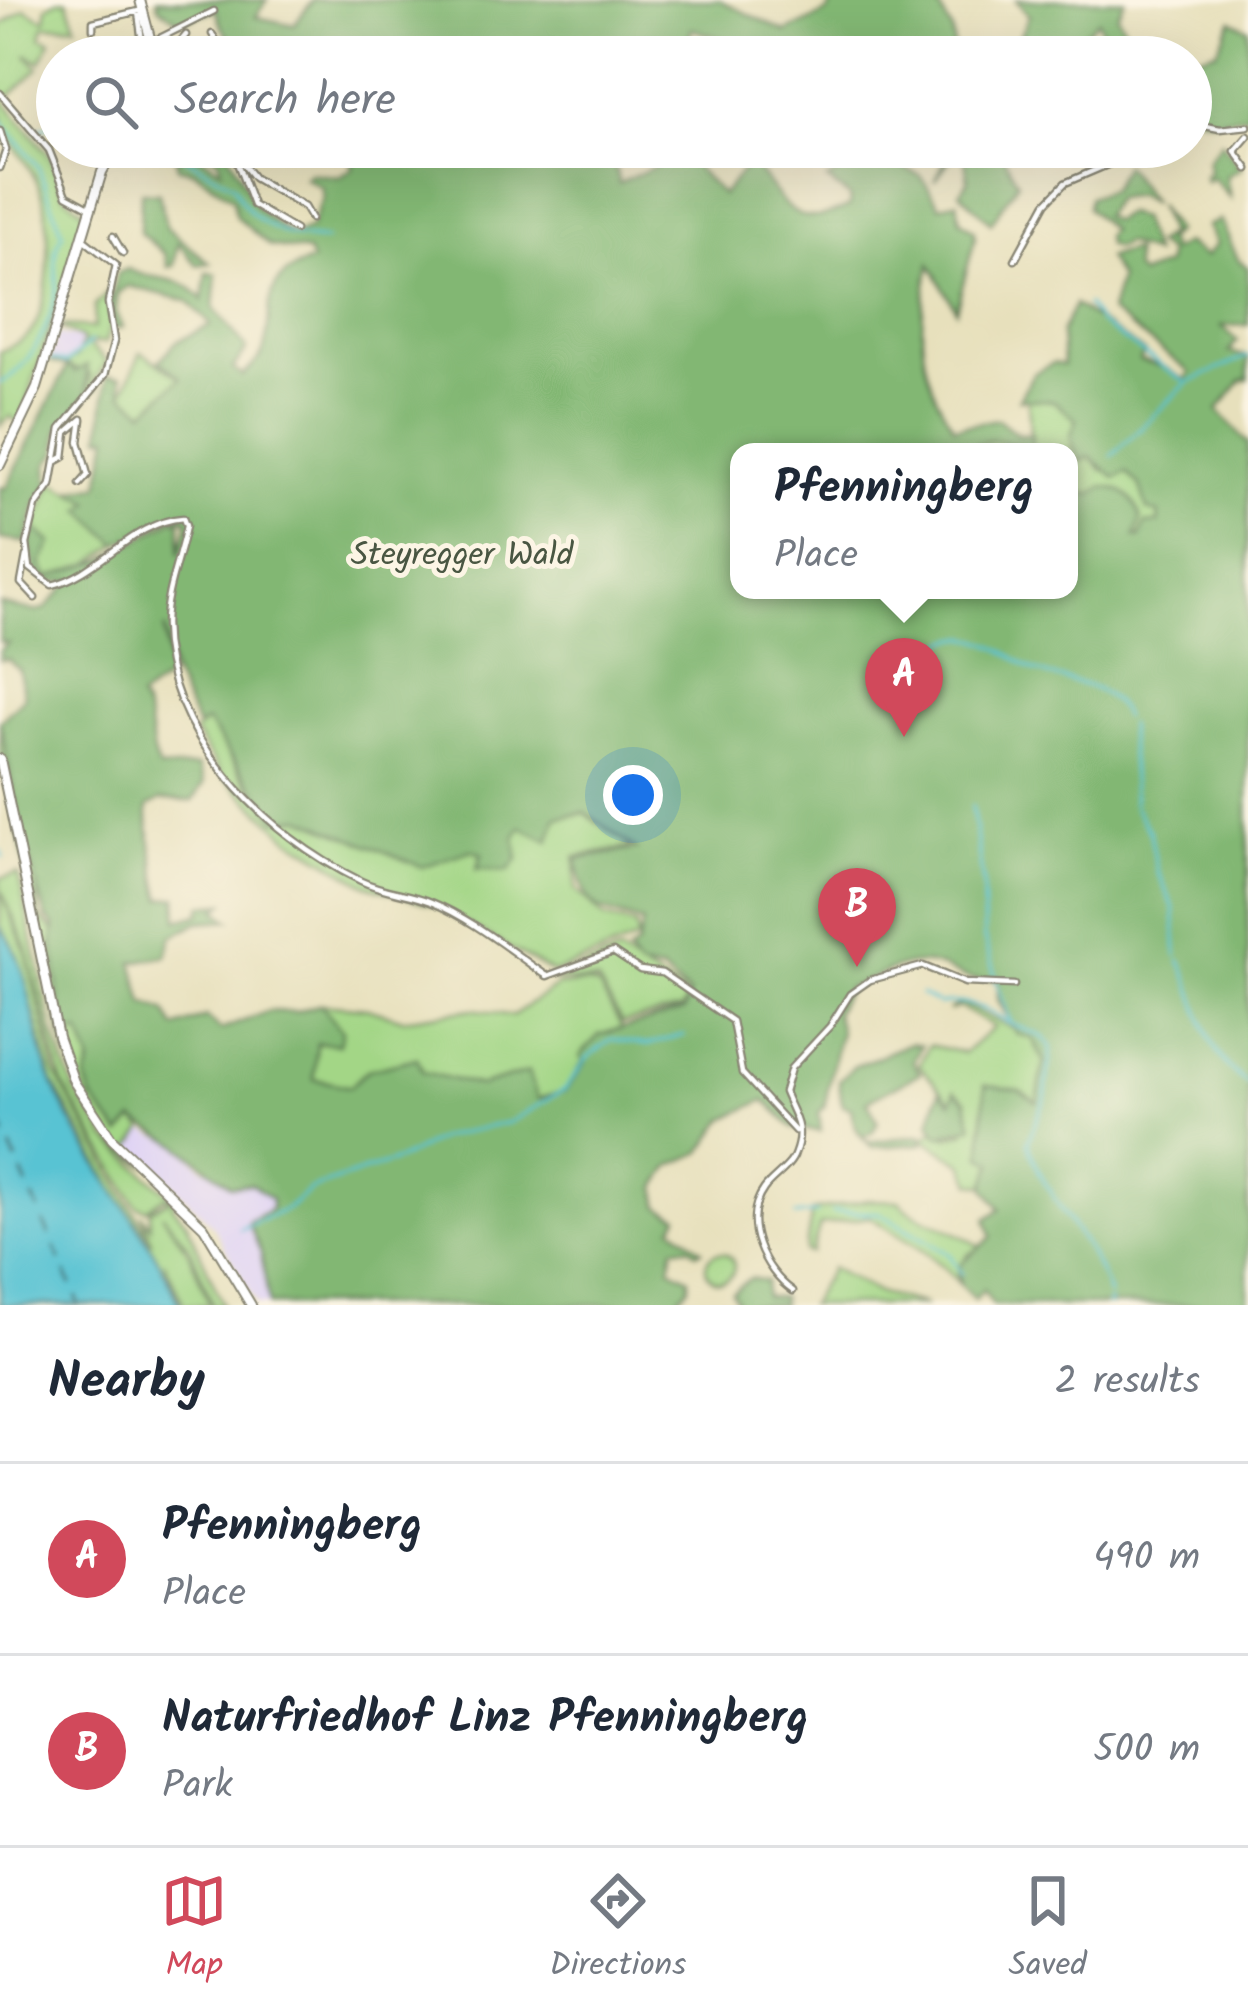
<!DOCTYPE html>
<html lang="en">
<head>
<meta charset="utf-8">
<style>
  body { margin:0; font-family:Kalam,sans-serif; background:#f6f6f7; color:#1f2937 }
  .you { position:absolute; left:633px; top:795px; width:42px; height:42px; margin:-30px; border:9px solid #fff; border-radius:50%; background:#1a73e8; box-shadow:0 0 0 18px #1a73e833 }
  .badge { display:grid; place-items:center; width:78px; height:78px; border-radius:50%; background:#d1495b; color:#fff; font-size:39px; font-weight:700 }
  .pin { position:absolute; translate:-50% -99px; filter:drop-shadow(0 3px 6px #0008) }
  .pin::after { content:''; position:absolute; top:63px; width:42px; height:36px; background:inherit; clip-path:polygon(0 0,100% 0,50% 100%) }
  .popup { position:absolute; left:730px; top:443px; width:348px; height:156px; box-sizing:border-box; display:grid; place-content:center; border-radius:24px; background:#fff; filter:drop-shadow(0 3px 9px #0005); font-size:39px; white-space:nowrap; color:#747a83 }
  .popup b { font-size:45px; color:#1f2937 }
  .popup::after { content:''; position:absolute; left:50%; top:100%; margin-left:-24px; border:24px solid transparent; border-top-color:#fff }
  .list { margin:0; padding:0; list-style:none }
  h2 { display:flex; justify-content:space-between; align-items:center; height:156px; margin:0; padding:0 48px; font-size:51px }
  h2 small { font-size:39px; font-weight:400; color:#747a83 }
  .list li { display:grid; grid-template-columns:78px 1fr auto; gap:36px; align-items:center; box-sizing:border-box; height:192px; padding:0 48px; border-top:3px solid #e0e1e3 }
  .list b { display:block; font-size:45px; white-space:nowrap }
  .list p { margin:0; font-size:39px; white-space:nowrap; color:#747a83 }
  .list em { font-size:39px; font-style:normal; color:#747a83 }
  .icon { flex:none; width:66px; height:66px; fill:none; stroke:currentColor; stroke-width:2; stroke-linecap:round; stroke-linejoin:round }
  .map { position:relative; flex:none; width:1248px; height:1305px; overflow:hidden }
  .search { position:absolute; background:#fff; box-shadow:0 12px 48px #0002; left:36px; right:36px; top:36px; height:132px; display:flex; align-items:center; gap:30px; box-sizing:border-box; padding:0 42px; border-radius:66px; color:#747a83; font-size:45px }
  .sheet { height:540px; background:#fff }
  nav { display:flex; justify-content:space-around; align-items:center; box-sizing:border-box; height:168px; border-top:3px solid #e0e1e3; background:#fff; font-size:33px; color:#747a83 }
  nav a { display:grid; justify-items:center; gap:6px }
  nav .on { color:#d1495b }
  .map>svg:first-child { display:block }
</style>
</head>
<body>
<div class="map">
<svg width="1248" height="1305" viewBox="0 0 1248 1305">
  <rect width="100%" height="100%" fill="#fcf5e5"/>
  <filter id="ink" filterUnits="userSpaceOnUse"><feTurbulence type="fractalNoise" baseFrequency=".00833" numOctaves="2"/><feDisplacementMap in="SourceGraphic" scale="24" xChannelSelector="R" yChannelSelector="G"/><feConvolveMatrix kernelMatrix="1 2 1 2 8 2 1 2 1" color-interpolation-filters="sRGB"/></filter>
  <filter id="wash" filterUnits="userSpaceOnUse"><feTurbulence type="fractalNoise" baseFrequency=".004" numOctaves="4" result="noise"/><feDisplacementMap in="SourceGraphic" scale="48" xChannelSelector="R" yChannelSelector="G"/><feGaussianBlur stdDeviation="2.7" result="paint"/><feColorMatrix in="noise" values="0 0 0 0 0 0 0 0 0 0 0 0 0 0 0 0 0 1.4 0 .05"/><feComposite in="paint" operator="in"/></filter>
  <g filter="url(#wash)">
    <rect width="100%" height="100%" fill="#e7e0bc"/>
    <path fill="#e0d4f4" d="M57,334L83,340L77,356L64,363L51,359Z
      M144,1130L179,1145L203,1168L251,1184L271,1199V1209L248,1222L261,1253L269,1305H257L213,1226L158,1168L130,1150Z"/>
    <path fill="#a3d686" stroke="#678058" stroke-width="3" d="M58,0H67L76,25L44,26L41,37L51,41L41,62L26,54L39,68L8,98L0,91V26L25,9L45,20L47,6Z
      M0,96L51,157L64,195L87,213L20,423L9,416L0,426V352C9,347 26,340 31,332C52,304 53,217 39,186C23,147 0,146 0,96Z
      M108,292L111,324L105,343H87L107,362L95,380L97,389L87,396L90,374L49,361L66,363L77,356L83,340L58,326L94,328L95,306Z
      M141,352L181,378L145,412L123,394Z
      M1028,398L1054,401L1077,420L1079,462L1090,457L1102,470L1126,472L1140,486L1148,509L1159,512L1158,524L1135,538L1115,492L1102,487L1093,494L1069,492V452H951L992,440L1031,448Z
      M53,482L92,503L83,510L118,544L84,568L53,579C13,554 43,509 53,482Z
      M0,721L19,822L35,866L39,917L54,930L65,1036L79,1031L91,1061L86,1080L93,1099L120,1134L134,1120L144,1130L130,1150L148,1166C102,1145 77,1081 61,1036L0,748Z
      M207,721L252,791L287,820L301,817L422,866L471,850L482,853L478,868L521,827L549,841L557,818L585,813L631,847L575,857L576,890L605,918L636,926L637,940L553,973L436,906L367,885L289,838L223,776L194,732Z
      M18,874L53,1032L75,1092L106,1138L176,1201L172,1205L187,1223L223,1305H213L190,1248L162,1214L189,1253L210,1305H184L164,1261L180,1305L52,1081L23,973L0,927V890L26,953L56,1075L152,1243L141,1214L150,1226V1210L171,1199L164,1197L147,1209L137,1206L63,1085L26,947L0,887V878Z
      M619,953C642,970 664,979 687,997L682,1009L622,1023L598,982L551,980Z
      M586,983L599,987L622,1028L599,1035L565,1091L537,1099L528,1072L480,1086L423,1072L417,1058L350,1087L313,1079L317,1043L342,1031L321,1004L367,1008L403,1019L473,1009L512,1016L557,986Z
      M960,1003L1033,1038L1045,1062L1038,1103L985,1085L982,1156L993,1162L986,1185L972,1183L964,1164L922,1138L938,1129L947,1137L965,1132L966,1100L955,1091L952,1102L919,1065L929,1045L964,1053L994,1027L959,1007L948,1011Z
      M868,1200L900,1201C909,1218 959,1230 981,1247L968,1254L957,1274L960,1285C936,1254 902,1240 870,1217L820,1225L811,1253L805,1252L812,1211Z
      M706 1267a14 14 0 1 1 28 0a14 14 0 1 1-28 0Z
      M831,1268L880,1294L926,1305H809Z"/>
    <path fill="#82b773" stroke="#56714f" stroke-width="3" fill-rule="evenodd" d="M157,0H267L256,17L294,25L313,0H719L786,32L828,12L833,0H935L952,30L955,57H728L723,39L692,29L689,37L723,50L715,54L678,46L669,57H629V52L618,55L600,46L587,57H369L355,42C305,51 231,79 216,9L181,22L158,7Z
      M1016,0H1125L1117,15L1144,57H1128L1120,50L1124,39L1103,35L1098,20L1061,57H1035L1039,50L1018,43L1020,57H998L1017,42L1029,15Z
      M1232,20L1248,29V115L1213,120L1191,115V58L1217,50Z
      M1221,142L1241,168L1226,176L1230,198L1212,177L1206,182L1204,176L1209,172L1207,160Z
      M210,147H224C254,187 239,206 294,235L310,228L323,197L321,187L305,178L309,173L340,177L353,168L350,152L355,147H610L619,183L682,154L722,195L750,161C786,204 792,235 850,206L849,196L827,180L871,152L921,176L940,206L957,201L960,220L974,230L975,239L956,310L930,264C917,326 917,374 954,427L998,419L1017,434L1032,435L1031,448L992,440L951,452H739V590H1069V492L1093,494L1102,487C1122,486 1136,499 1141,519L1135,537L1140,538L1145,524L1158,523L1159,513L1147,510L1140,486L1126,472L1116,478L1090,457L1078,462L1070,436L1077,420L1054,401L1019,399L1033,374L1053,363L1063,365L1061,333L1074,305L1144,352L1140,361L1164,367L1185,380L1190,372L1110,312L1119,279L1107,258L1134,250V269L1140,275L1166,265L1167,253L1155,244L1168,234L1157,205L1175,231L1166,240L1171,251L1185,243L1205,257L1216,244L1207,226L1220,220L1238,259L1248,267V325L1222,326L1237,341L1229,352L1248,357V380H1242L1218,410L1248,443V1305H993L983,1290L975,1300L960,1285V1264L992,1237L986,1219L1001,1209L985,1187L993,1162L982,1156L985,1085L1019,1090L1037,1102L1044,1062L1033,1039L1017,1034L998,1000V979C954,982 967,973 933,965C902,958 876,979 848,987L835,1013L840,1031L824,1108L819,1112L821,1131L793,1128L765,1100L725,1119L702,1152L671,1166L657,1187L659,1206L679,1216L673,1227L702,1250L696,1253L690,1247H674L670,1268L689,1278V1287L671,1305H269L261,1253L248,1222L271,1209V1199L251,1184L231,1186L179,1145L134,1120L121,1135L93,1099L86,1080L91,1061L80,1032L64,1037L53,945L55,926L46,917L19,822L0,721L24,697L19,670L8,659L0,660V650L8,643L0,642V604C55,617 36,615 72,580L52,583L34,571L30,543L35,529L52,543L41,564L48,578L103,560L173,520H181L180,554L188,523L185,517L173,516L118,544L82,510L91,502L71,491L100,485L109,436H101L107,376L121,377L123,394L145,411L181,378L159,361L176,342L211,325L188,301L128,286L118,293L116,312L123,327L115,329L110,309L117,273L128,269C154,283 181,272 203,300L207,273L217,274L214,308L247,349L233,369L243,376C248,370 258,362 262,354C278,314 252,282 312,261L308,252L270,246L236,217L233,199L194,171L178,168L176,158L200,156L221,169L219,159L203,150ZM164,628L173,674L197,727L207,722L277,820L301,817L422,867L471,850L482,854L477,868L508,871L518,859L515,838L521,827L549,841L557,817L585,812L636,849L577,859C583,913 597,909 643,923L637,946L628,953L639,968L661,971L689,994L684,1011L599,1035L580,1056L585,1063L565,1091L538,1099L528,1072L480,1086L423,1072L417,1058L367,1070L350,1087L314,1079L317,1043L339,1044L342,1031L321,1004L296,1012L269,1011L221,1030L206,1017L175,1028L165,1011L144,1003L133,962L167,956L172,937L198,922L230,920L217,910L224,903L203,905L200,914L178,920L177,897L162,898C158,888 146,816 148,807L161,800L193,801L204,784L198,767L159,769C146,744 155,721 139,699L169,677Z
      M944,147H998L1018,182L991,223L960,192L968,181L964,153L951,158L935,181L947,156Z
      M1124,165L1153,204L1138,195L1115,198L1103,216L1113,221L1126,213L1140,219L1153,254L1125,243L1116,248L1107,245L1105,236L1110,230L1087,208L1089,197L1110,190Z
      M141,192L159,193L166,227L210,263L197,265L178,243L174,266L168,267L165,254L140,233Z
      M68,365L75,372L87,366V396L59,429L57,453L48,463L49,485L37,502L26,542L0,539V487L6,488Z
      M910,1043L921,1045L913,1061L920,1073L867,1101L878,1121L872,1133L862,1135L868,1142L921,1135L923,1144L872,1147C858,1133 853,1127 851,1108L842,1106L839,1080L853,1067Z
      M940,1090L951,1102L955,1091L966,1100L973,1126L939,1136L930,1123Z
      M750,1278L766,1281L765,1297H781L782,1305H739L732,1292Z"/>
    <path fill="#58c3d3" stroke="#42777f" stroke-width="3" d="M0,927C31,965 31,1022 47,1068C77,1153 146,1221 180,1305H0Z"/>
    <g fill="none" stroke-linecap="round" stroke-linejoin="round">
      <path stroke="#58c3d3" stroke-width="3" d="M143,29L147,57
        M0,119L38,166L63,234C49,255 59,266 56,288C52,323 31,367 0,383
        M37,130L57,123
        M186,158L234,185C248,223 286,240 326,240
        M1087,305L1099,323L1187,383
        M51,359L66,363L91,342
        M1112,456L1187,383L1248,356
        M936,649C968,618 1008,656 1036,671
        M1038,671C1066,684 1110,682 1124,717
        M1128,724L1134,805
        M972,806L983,884L984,938L996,979
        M1135,808L1150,833L1157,871L1174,908L1177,956
        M0,850L3,857
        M1180,960C1204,1006 1201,1052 1248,1084
        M996,981L1011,1024L1043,1037L1051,1047L1045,1099L1028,1141C1044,1201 1092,1239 1109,1295
        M921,995L939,1004C969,999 986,1009 1011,1024
        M832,1212L879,1213L949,1254L962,1274
        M795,1216L817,1213
        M240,1229L287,1209L311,1189L401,1159L440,1138L510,1122L565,1089L588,1057L612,1039L647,1045L684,1035
        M1108,1305L1109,1301"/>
      <path stroke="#38595d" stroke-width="3" stroke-dasharray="15 12" stroke-linecap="butt" d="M0,1123L80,1305"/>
    </g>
  </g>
  <g filter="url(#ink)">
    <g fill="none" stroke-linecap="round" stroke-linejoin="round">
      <defs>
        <path id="minor" d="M138,12L144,57
          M93,29V22L143,10
          M212,34L228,57
          M91,39L92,57
          M152,42L214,11
          M241,50L246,57
          M177,57L173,50L186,35
          M0,93L49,150L67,195L91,208
          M1191,123L1220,129L1248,126
          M0,131L6,150L0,168
          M1248,136L1235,151L1248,169
          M231,147L253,205L295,230
          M233,151L254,178L304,207L311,219
          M113,236L123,253
          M83,239L116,265L108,303L114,341L105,375L61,429L51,485L36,506L27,544L30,568L52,585C100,574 131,522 183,518L186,526C180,557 165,592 165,624C166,737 266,835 361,881C384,892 409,893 431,902C471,918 512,952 547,976L613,952L640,970L662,973L732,1021L742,1073L795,1131
          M1015,260L1046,203L1065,183L1149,147
          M55,462L64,457L67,432L82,419L79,442L88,475L80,484
          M26,556L21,583L35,598
          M793,1291C764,1271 740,1222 764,1189C772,1178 791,1167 795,1153C805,1127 793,1115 784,1092L791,1068L830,1026L850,994L870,980L923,966L965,983L1014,985"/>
        <path id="secondary" d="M140,0L155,57
          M0,465L37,388L102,172L116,147
          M0,759L58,1037L74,1082L112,1139L204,1227L251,1305"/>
      </defs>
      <use href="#minor" stroke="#898674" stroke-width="9"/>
      <use href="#secondary" stroke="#898674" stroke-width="12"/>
      <use href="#minor" stroke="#fff" stroke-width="4.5"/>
      <use href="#secondary" stroke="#fff" stroke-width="8"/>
    </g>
  </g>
  <g text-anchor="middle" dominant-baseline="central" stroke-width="10" stroke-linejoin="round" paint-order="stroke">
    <g font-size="33" fill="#495642" stroke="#fcf5e5">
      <text x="462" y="556">Steyregger Wald</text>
    </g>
  </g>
</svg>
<div class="you"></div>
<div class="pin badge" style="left:904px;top:737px">A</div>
<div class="popup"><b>Pfenningberg</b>Place</div>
<div class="pin badge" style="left:857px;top:967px">B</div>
<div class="search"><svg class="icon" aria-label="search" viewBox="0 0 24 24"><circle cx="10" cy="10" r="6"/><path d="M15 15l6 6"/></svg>Search here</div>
</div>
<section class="sheet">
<h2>Nearby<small>2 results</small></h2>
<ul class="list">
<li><span class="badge">A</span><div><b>Pfenningberg</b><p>Place</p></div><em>490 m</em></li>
<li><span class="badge">B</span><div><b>Naturfriedhof Linz Pfenningberg</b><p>Park</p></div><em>500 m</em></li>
</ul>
</section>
<nav>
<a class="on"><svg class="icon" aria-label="map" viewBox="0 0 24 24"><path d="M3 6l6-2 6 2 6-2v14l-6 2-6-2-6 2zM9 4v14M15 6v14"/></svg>Map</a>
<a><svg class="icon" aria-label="directions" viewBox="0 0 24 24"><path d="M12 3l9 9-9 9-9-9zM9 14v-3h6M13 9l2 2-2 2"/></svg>Directions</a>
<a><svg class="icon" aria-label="saved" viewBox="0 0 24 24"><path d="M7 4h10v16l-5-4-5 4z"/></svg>Saved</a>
</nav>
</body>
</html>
